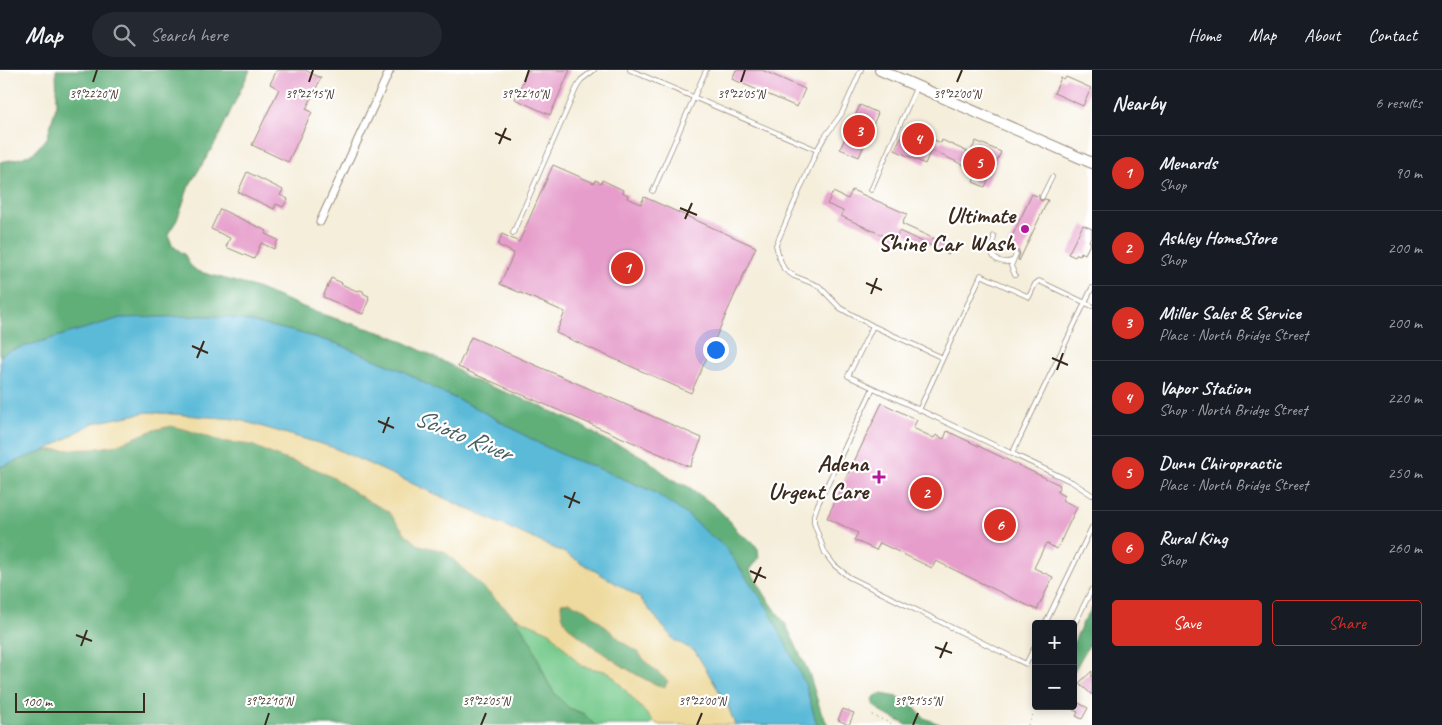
<!DOCTYPE html>
<html lang="en">
<head>
<meta charset="utf-8">
<style>
  body { margin:0; font-family:Caveat,sans-serif; background:#242831; color:#f1f3f6 }
  .controls { position:absolute; right:15px; bottom:15px; display:grid; overflow:hidden; border-radius:5px; box-shadow:0 2px 8px #0003 }
  .controls button { width:45px; height:45px; display:grid; place-items:center; padding:0; border:0; border-bottom:1px solid #363941; background:#171b24; color:#f1f3f6; font:25px sans-serif }
  .scale { position:absolute; left:15px; bottom:12px; width:130px; box-sizing:border-box; padding-left:5px; border:2px solid #3b2a1e; border-top:0; font-size:14px; line-height:18px; white-space:nowrap; color:#3b2a1e; -webkit-text-stroke:4px #fff; paint-order:stroke }
  .you { position:absolute; left:715px; top:279px; width:18px; height:18px; margin:-12px; border:4px solid #fff; border-radius:50%; background:#1a73e8; box-shadow:0 0 0 8px #1a73e833 }
  .badge { display:grid; place-items:center; width:32px; height:32px; border-radius:50%; background:#d93025; color:#fff; font-size:16px; font-weight:700 }
  .pin { position:absolute; translate:-50% -50%; border:2px solid #fff; box-shadow:0 1px 5px #0006 }
  .list { margin:0; padding:0; list-style:none }
  h2 { display:flex; justify-content:space-between; align-items:center; height:65px; margin:0; padding:0 20px; font-size:21px }
  h2 small { font-size:16px; font-weight:400; color:#9ea1a6 }
  .list li { display:grid; grid-template-columns:32px 1fr auto; gap:15px; align-items:center; box-sizing:border-box; height:75px; padding:0 20px; border-top:1px solid #363941 }
  .list b { display:block; font-size:19px; white-space:nowrap }
  .list p { margin:0; font-size:16px; white-space:nowrap; color:#9ea1a6 }
  .list em { font-size:16px; font-style:normal; color:#9ea1a6 }
  .actions { display:flex; gap:10px; padding:15px 20px }
  .actions a { flex:1; padding:11px 0; border:1px solid #d93025; border-radius:5px; text-align:center; font-size:18px; color:#d93025 }
  .actions .main { background:#d93025; color:#fff }
  .icon { flex:none; width:28px; height:28px; fill:none; stroke:currentColor; stroke-width:2; stroke-linecap:round; stroke-linejoin:round }
  .map { position:relative; flex:none; width:1092px; height:655px; overflow:hidden }
  header { display:flex; align-items:center; gap:30px; box-sizing:border-box; height:70px; padding:0 25px; background:#171b24; border-bottom:1px solid #363941 }
  header strong { font-size:24px }
  nav { display:flex; gap:28px; margin-inline-start:auto; font-size:18px }
  .search { width:350px; height:45px; background:#242831; display:flex; align-items:center; gap:12px; box-sizing:border-box; padding:0 18px; border-radius:28px; color:#9ea1a6; font-size:19px }
  main { display:flex }
  aside { flex:1; background:#171b24 }
  .map>svg:first-child { display:block }
</style>
</head>
<body>
<header>
<strong>Map</strong>
<div class="search"><svg class="icon" aria-label="search" viewBox="0 0 24 24"><circle cx="10" cy="10" r="6"/><path d="M15 15l6 6"/></svg>Search here</div>
<nav><a>Home</a><a>Map</a><a>About</a><a>Contact</a></nav>
</header>
<main>
<div class="map">
<svg width="1092" height="655" viewBox="0 0 1092 655">
  <rect width="100%" height="100%" fill="#fff"/>
  <filter id="ink" filterUnits="userSpaceOnUse"><feTurbulence type="fractalNoise" baseFrequency=".02" numOctaves="2"/><feDisplacementMap in="SourceGraphic" scale="10" xChannelSelector="R" yChannelSelector="G"/><feConvolveMatrix kernelMatrix="1 2 1 2 8 2 1 2 1" color-interpolation-filters="sRGB"/></filter>
  <filter id="wash" filterUnits="userSpaceOnUse"><feTurbulence type="fractalNoise" baseFrequency=".0096" numOctaves="4" result="noise"/><feDisplacementMap in="SourceGraphic" scale="20" xChannelSelector="R" yChannelSelector="G"/><feGaussianBlur stdDeviation="1.12" result="paint"/><feColorMatrix in="noise" values="0 0 0 0 0 0 0 0 0 0 0 0 0 0 0 0 0 1.4 0 .05"/><feComposite in="paint" operator="in"/></filter>
  <g filter="url(#wash)">
    <rect width="100%" height="100%" fill="#f5eedb"/>
    <path fill="#77cb8e" stroke="#597a56" d="M515,547L550,562L581,596L609,602L654,652L651,655H595L584,644L569,638L555,624L547,611L531,572Z"/>
    <path fill="#61af79" stroke="#4e6c4c" d="M56,0H250L216,72L189,116L177,150L168,164L172,175L185,185L190,195L197,201L254,217L318,243L392,266L452,296L468,308L531,332L577,353L607,371L627,378L648,390L671,409L689,417L715,436L730,451L740,464L753,472L758,479L759,488L750,500L765,525L786,555L809,603L821,642L828,655H817L805,614L705,461L690,447L654,422L595,397L572,389L542,375L478,339L433,318L405,302L338,274L292,261L228,247L205,246L120,248L6,282L0,286V92L21,88L33,83L47,68L57,33Z
      M171,356L188,360L220,371L252,375L279,387L316,399L334,408L366,430L388,441L406,464L419,475L444,481L515,547L531,572L547,611L555,624L569,638L584,644L595,655H0V397L46,380L92,379L116,375L153,360Z
      M569,532L588,541L624,573L638,582L648,594L669,611L665,617C649,616 578,568 567,555C562,548 561,541 561,533Z
      M1092,538V571L1086,580L1073,603V574L1082,554Z
      M881,624L898,627L911,634L924,648L942,655H907L881,642L875,636L873,630L875,626Z"/>
    <path fill="#eeda9e" stroke="#94825e" fill-rule="evenodd" d="M148,342L236,349L332,377L565,483L639,527L674,570L695,581L728,636L735,655H660L654,652L609,602L581,596L550,562L515,547L444,481L419,475L406,464L388,441L366,430L334,408L316,399L279,387L252,375L220,371L188,360L171,356L153,360L116,375L92,379L46,380L93,353ZM569,532L588,541L624,573L638,582L648,594L668,611L665,617C649,617 578,568 567,555C562,548 561,542 561,533Z"/>
    <path fill="#5abad8" stroke="#4a727b" d="M205,246L228,247L292,261L338,274L405,302L433,318L478,339L542,375L572,389L595,397L654,422L690,447L705,461L725,477L769,540L805,614L817,655H735L728,636L695,581L674,570L639,527L565,483L332,377L236,349L148,342L93,353L46,380L0,397V286L6,282L120,248Z"/>
    <g id="blocks">
      <path fill="#e69dcb" d="M277,0H305L321,8L306,39L312,42L288,92L252,75L279,19L270,14Z
        M528,0H570L550,45L515,29Z
        M736,0H762L805,19L797,37L732,9Z
        M1066,7L1091,18L1083,36L1054,23L1061,8L1064,10Z
        M860,35L878,43L859,87L840,79Z
        M905,57L941,73L942,70L970,83L976,71L1001,82L985,117L973,112L976,105L972,104L974,100L931,80L925,94L895,80Z
        M553,95L594,113L595,110L601,113L602,110L623,120L622,122L628,125L627,128L641,134L644,127L756,177L691,323L556,263L565,242L500,214L514,183L498,175L502,164L519,172Z
        M247,102L283,120L280,125L288,129L283,137L276,134L274,139L238,122Z
        M852,120L907,144L902,154L952,177L949,184L899,161L895,171L841,146L843,141L827,134L833,122L848,129Z
        M1032,124L1037,126L1039,125V129L1041,131L1045,129L1048,130L1019,191L1018,189L1020,184L1019,181L1015,180L1013,182H1011L1012,179L1007,177Z
        M220,139L267,161L265,164L278,170L274,179L261,173L254,189L226,177L230,168L211,159Z
        M1083,155L1092,159V165L1089,171L1091,172L1085,184L1081,182L1080,185L1077,184L1075,187L1068,184Z
        M331,208L342,213L341,214L357,221L360,220L363,221L364,224L369,226L368,228L369,229L363,244L323,227Z
        M471,267L702,368L690,397L458,297Z
        M882,333L917,350L913,358L934,368L936,365L944,369L947,361L1060,415L1057,422L1064,426L1062,430L1077,437L1057,479L1046,473L1034,498L1053,507L1037,540L936,491L932,498L880,473L876,480L854,470L858,463L827,448Z
        M1092,601V625L1079,613Z
        M1077,632L1088,638L1082,649L1076,646L1078,642L1073,640Z
        M843,639L854,643L849,655L838,650Z"/>
    </g>
  </g>
  <g filter="url(#ink)">
    <use href="#blocks" fill-opacity="0" stroke="#988c7c" stroke-width="1"/>
    <g fill="none" stroke-linecap="round" stroke-linejoin="round">
      <defs>
        <path id="service" d="M630,0L817,80
          M861,0L842,43L824,68L817,80L776,175L779,187L784,199L794,206L819,216L840,238L873,256L943,288
          M871,120L916,18
          M653,121L706,0
          M1042,127L1052,107
          M513,163L576,19L581,10L594,0
          M994,166C994,171 991,177 992,182C993,192 1005,193 1012,191
          M1015,205L1011,196L1016,184
          M873,256L848,306L1072,412L1092,425
          M873,318L818,434L814,445V453L825,483L834,495L849,507L1026,594L1036,574
          M919,340L981,205L1029,227L1035,214L1039,211L1092,236
          M1012,384L1092,218
          M1045,554L1092,457
          M1073,557L1092,519"/>
        <path id="minor" d="M320,152L390,0"/>
        <path id="secondary" d="M880,0L1092,93"/>
      </defs>
      <use href="#service" stroke="#988c7c" stroke-width="5.5"/>
      <use href="#minor" stroke="#988c7c" stroke-width="9"/>
      <use href="#secondary" stroke="#988c7c" stroke-width="12"/>
      <path stroke="#988c7c" stroke-width="1" stroke-dasharray="1 4" stroke-linecap="butt" d="M872,645L894,655
        M1028,655L1037,636"/>
      <use href="#service" stroke="#fff" stroke-width="4"/>
      <use href="#minor" stroke="#fff" stroke-width="7"/>
      <use href="#secondary" stroke="#fff" stroke-width="10"/>
    </g>
  </g>
  <path fill="none" stroke="#3b2a1e" stroke-width="2" d="M93,12L97,0M309,12L313,0M525,12L529,0M741,12L745,0M957,12L962,0M495,63L511,70M499,74L506,58M680,138L697,145M685,149L692,133M866,213L882,220M871,224L877,208M192,276L208,283M197,288L204,271M1052,288L1068,295M1057,300L1063,283M378,351L394,358M383,363L389,347M564,426L580,433M569,438L575,422M750,501L766,508M754,513L761,497M76,565L92,571M81,576L87,560M935,577L952,583M940,588L947,572M265,655L269,643M481,655L486,643M697,655L702,643M913,655L918,643"/>
  <g fill="#b5179e" stroke="#fff" stroke-width="2">
    <circle cx="1025" cy="159" r="5"/>
    <path d="M876.5 399.5h5v5h5v5h-5v5h-5v-5h-5v-5h5z"/>
  </g>
  <g text-anchor="middle" dominant-baseline="central" stroke-width="4.5" stroke-linejoin="round" paint-order="stroke">
    <g font-size="24" font-weight="bold" fill="#3b2a1e" stroke="#fff" text-anchor="end">
      <text x="1015" y="145">Ultimate<tspan x="1015" dy="28">Shine Car Wash</tspan></text>
      <text x="868" y="393">Adena<tspan x="868" dy="28">Urgent Care</tspan></text>
    </g>
    <g font-size="25" font-style="italic" fill="#465c5f" stroke="#fff">
      <text transform="translate(463 365) rotate(22)">Scioto River</text>
    </g>
  </g>
  <g font-size="12" text-anchor="middle" fill="#3b2a1e" stroke="#fff" stroke-width="4.5" stroke-linejoin="round" paint-order="stroke">
    <text x="93" y="28">39°22'20"N</text>
    <text x="309" y="28">39°22'15"N</text>
    <text x="525" y="28">39°22'10"N</text>
    <text x="741" y="28">39°22'05"N</text>
    <text x="957" y="28">39°22'00"N</text>
    <text x="269" y="635">39°22'10"N</text>
    <text x="486" y="635">39°22'05"N</text>
    <text x="702" y="635">39°22'00"N</text>
    <text x="918" y="635">39°21'55"N</text>
  </g>
</svg>
<div class="controls">
<button>+</button>
<button>−</button>
</div>
<div class="scale">100 m</div>
<div class="you"></div>
<div class="pin badge" style="left:627px;top:198px">1</div>
<div class="pin badge" style="left:926px;top:423px">2</div>
<div class="pin badge" style="left:859px;top:61px">3</div>
<div class="pin badge" style="left:918px;top:69px">4</div>
<div class="pin badge" style="left:979px;top:93px">5</div>
<div class="pin badge" style="left:1000px;top:455px">6</div>
</div>
<aside>
<h2>Nearby<small>6 results</small></h2>
<ul class="list">
<li><span class="badge">1</span><div><b>Menards</b><p>Shop</p></div><em>90 m</em></li>
<li><span class="badge">2</span><div><b>Ashley HomeStore</b><p>Shop</p></div><em>200 m</em></li>
<li><span class="badge">3</span><div><b>Miller Sales &amp; Service</b><p>Place · North Bridge Street</p></div><em>200 m</em></li>
<li><span class="badge">4</span><div><b>Vapor Station</b><p>Shop · North Bridge Street</p></div><em>220 m</em></li>
<li><span class="badge">5</span><div><b>Dunn Chiropractic</b><p>Place · North Bridge Street</p></div><em>250 m</em></li>
<li><span class="badge">6</span><div><b>Rural King</b><p>Shop</p></div><em>260 m</em></li>
</ul>
<div class="actions"><a class="main">Save</a><a>Share</a></div>
</aside>
</main>
</body>
</html>
